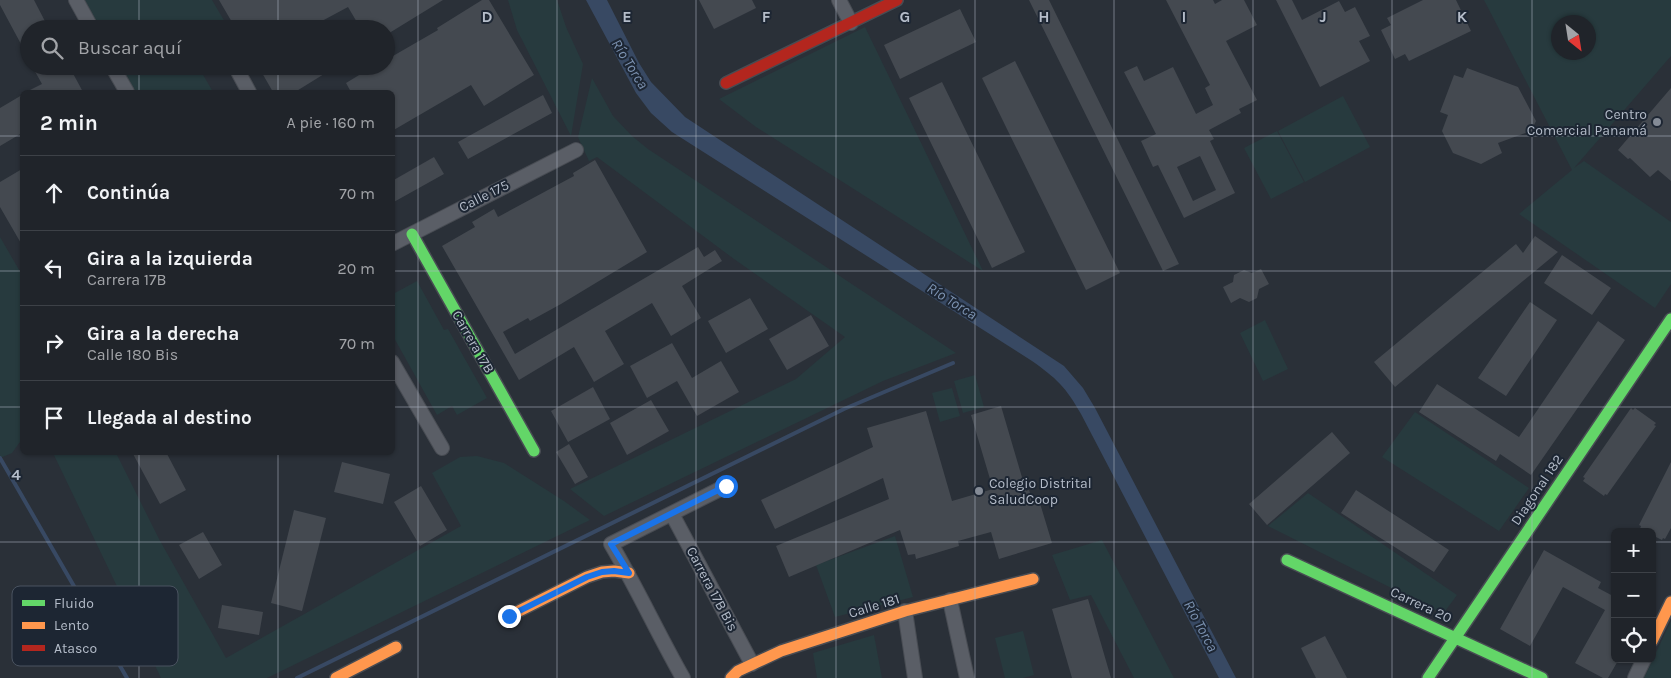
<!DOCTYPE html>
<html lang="es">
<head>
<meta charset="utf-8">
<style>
  body { margin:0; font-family:Karla,sans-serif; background:#2d3036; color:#f1f3f6 }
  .controls { position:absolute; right:15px; bottom:15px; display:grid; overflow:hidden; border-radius:8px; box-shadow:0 1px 4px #0004 }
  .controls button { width:45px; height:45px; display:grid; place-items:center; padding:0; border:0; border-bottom:1px solid #3d4147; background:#20242a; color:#f1f3f6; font:25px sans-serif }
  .compass { position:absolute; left:1551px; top:15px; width:45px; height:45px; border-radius:50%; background:#20242a; box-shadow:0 1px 4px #0004; rotate:150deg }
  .stop { position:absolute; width:15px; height:15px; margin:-11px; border:4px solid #1a73e8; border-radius:50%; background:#fff }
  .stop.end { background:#1a73e8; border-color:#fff; box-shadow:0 1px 5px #0008 }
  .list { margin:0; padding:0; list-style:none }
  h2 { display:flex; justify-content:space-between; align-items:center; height:65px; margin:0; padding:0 20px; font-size:21px }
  h2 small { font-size:16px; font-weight:400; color:#a2a4a8 }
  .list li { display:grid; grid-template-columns:32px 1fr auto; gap:15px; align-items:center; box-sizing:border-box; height:75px; padding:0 20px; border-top:1px solid #3d4147 }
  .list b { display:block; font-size:19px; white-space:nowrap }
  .list p { margin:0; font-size:16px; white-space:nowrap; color:#a2a4a8 }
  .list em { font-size:16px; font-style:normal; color:#a2a4a8 }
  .icon { flex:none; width:28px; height:28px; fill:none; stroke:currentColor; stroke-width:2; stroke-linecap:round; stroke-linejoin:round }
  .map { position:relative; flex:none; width:1671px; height:678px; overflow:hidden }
  .search { position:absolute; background:#20242a; box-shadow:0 1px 4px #0004; left:20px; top:20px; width:375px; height:55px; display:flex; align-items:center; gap:12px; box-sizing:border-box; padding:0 18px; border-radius:28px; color:#a2a4a8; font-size:19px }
  .panel { position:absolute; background:#20242a; box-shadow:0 1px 4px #0004; left:20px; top:90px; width:375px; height:365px; border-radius:8px }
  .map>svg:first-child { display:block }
</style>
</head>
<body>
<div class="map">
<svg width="1671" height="678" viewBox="0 0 1671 678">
  <rect width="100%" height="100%" fill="#2a3038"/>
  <path fill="#273a3e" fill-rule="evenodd" d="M85,0H212L225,22L221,29H100Z
    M508,0H557L566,27L583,64L571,136L517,30Z
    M1484,0H1671V56L1574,168L1584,161L1671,222V284L1655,308L1519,214L1572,170ZM1558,22H1588V52H1558Z
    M865,27L983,271L756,127L719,99Z
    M121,66H198L213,92H136Z
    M592,78L613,116L632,136L648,149L956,353L883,381L604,516L570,489L796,379L845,337L734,259L597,157L589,161L578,137Z
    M1343,96L1370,147L1305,182L1278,131Z
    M1277,131L1304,182L1271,199L1244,148Z
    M0,237L22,275V439L12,453L0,458Z
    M417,281L444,330L448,329L487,398L457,415L452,406L437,415L393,336V294Z
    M1265,320L1288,369L1263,381L1240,333Z
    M975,375L984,407L963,413L954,381Z
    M952,388L960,416L940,422L932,393Z
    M1415,412L1529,488L1499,531L1382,457Z
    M53,453H116L159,539L226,658L461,526L432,473L460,457L477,456L504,463L564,501L590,520L267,678H161Z
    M1308,493L1457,595L1443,614L1268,526Z
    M895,536L913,597L835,617L816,565Z
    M1102,540L1174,678H1134L1091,595L1070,600L1052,555Z
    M1671,621V678H1644Z
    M1023,631L1034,675L1023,678H1005L995,638Z
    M874,635L882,678H817L813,653Z"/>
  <path fill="#384963" d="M586,0H607L639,63L651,82L685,117L1064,366L1083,388L1095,408L1236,678H1219L1081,414C1066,387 1056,378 1032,361L672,132L651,113L636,93Z"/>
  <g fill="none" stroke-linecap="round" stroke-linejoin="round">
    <path stroke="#384963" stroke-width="4" d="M0,458L127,678
      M297,678L844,409L953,363"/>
  </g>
  <path fill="#444950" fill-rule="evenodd" d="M0,0H34L49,29H29V59L0,5Z
    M219,0H443L386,35V29H361L348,7L307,29H236Z
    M482,0H489L534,75L484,106L471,85L392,131V92H351L346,83L374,66H386V60L438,30L437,28Z
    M699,0H752L756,8L714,29Z
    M1029,0H1049L1179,264L1163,271Z
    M1166,0H1213L1215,4L1222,0H1244L1257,25L1226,41L1257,100L1239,109L1241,113L1209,130L1214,139L1210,141L1235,193L1184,218L1158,165L1153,167L1141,141L1156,134L1124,72L1137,66L1144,81L1173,67L1196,114L1213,105L1205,88L1210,85ZM1200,156L1216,190L1193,201L1177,167Z
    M1276,0H1292L1302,20L1339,1L1345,12L1355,7L1370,36L1359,41L1370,61L1320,87Z
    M1423,0H1456L1471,31L1409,61L1405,54L1395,59L1381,30L1391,25L1387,18Z
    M960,9L976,42L900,79L884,45Z
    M1015,61L1120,273L1086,290L982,78Z
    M32,66H69L83,92H26L42,84Z
    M258,66H337L295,92H273Z
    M1467,68L1518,87L1536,121L1531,131L1498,143L1502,153L1481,164L1453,153L1442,131L1448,115L1440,112L1454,75L1463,78Z
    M942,82L1025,252L992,268L909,98Z
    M1671,88V181L1658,170L1650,177L1630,158L1628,159L1618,150Z
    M22,95V133L0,146V108Z
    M543,95L552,113L468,159L458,142Z
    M434,157L444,174L392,203V181Z
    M595,160L647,252L561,304L530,321L528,318L503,332L515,354L698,247L704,257L715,250L722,261L682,286L701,318L671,336L652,303L605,331L624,364L594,382L574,347L519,380L442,246L475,227L472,222L494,209L498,217L574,176L573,173Z
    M22,169V245L0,207V182Z
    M1535,236L1558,252L1395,387L1374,362L1516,244L1523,253Z
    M1562,255L1611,288L1592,315L1544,283Z
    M1261,269L1269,284L1259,289L1257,298L1249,302L1240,298L1231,303L1223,287L1233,282L1234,275L1244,270L1252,273Z
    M750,298L768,329L726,353L708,321Z
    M1530,302L1557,320L1506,396L1478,378Z
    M811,315L829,346L787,370L769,339Z
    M1598,321L1625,340L1531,475L1500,454L1496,461L1419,412L1437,384L1519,437Z
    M672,343L692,378L721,361L739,392L697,416L677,381L647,398L630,366Z
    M593,387L610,419L568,442L551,411Z
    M651,400L669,431L627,455L610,423Z
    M1001,406L1026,491L1029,490L1033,502L1039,500L1052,543L999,559L991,532L958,541L959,546L916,559L915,554L908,555L900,530L789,577L776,546L889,499L883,478L775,529L761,500L873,447L867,428L926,411L952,501L993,489L971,415Z
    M1631,408L1633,410L1635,408L1656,423L1654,425L1656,426L1607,495L1605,494L1604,496L1583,481L1585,478L1583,477Z
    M1332,432L1350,453L1267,525L1249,504Z
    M569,444L588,477L575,484L556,452Z
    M132,452H166L186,490L160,504Z
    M342,462L390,474L383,504L334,492Z
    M1671,462V528L1665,539L1663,538L1662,540L1652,535V532H1646L1640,529L1641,526L1639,525Z
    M421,486L447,530L420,546L394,502Z
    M1356,490L1449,550L1434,572L1341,513Z
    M294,510L326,518L302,611L271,603Z
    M203,532L222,565L199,579L179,545Z
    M1544,550L1601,582L1598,588L1613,596L1615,593V659H1619L1608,678H1603L1575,663L1605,610L1563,587L1530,646L1500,629Z
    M1088,599L1111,678H1072L1052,609Z
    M222,605L263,612L259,635L218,628Z
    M1325,636L1347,678H1316L1301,648Z"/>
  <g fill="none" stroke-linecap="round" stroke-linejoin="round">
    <defs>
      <path id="street" d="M76,0L92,29
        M839,0L851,23
        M112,66L127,92
        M235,66L249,92
        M392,244L576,150
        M392,362L442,448
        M672,514L752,664
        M950,600L967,678
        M905,611L915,678
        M683,678C658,634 637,588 611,544L726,486
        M1635,678L1644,659"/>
      <path id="fast" d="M412,234L534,451
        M1287,560L1542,678
        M1428,678L1671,319"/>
      <path id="slow" d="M509,616L587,577L602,572L614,571L629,573
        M1652,641L1671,602
        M336,678L396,647
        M731,678L738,671L781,651L905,611L1033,579"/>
      <path id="jam" d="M726,83L897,0"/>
    </defs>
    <use href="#street" stroke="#484c53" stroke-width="16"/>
    <use href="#fast" stroke="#484c53" stroke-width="14"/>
    <use href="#slow" stroke="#484c53" stroke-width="14"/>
    <use href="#jam" stroke="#484c53" stroke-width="14"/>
    <use href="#street" stroke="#5a5e66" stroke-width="14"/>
    <use href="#fast" stroke="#63d668" stroke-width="11"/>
    <use href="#slow" stroke="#ff974d" stroke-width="11"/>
    <use href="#jam" stroke="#b3261e" stroke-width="11"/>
  </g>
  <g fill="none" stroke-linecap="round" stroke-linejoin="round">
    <path stroke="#1a73e8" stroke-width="6" d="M509,616L587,577L602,572L614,571L629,573L611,544L726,486"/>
  </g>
  <path fill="none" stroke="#b4bcc9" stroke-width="1" stroke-opacity="0.55" d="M139,0V29M278,0V29M418,0V678M557,0V678M696,0V678M836,0V678M975,0V678M1114,0V678M1253,0V678M1392,0V678M1532,0V678M139,66V92M278,66V92M0,136H22M392,136H1671M0,271H22M392,271H1671M0,407H22M392,407H1671M139,452V678M278,452V678M0,542H1615M1652,542H1671"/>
  <g fill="#848b96" stroke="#1d2633" stroke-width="2">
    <circle cx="1657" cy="122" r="5"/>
    <circle cx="979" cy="491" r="5"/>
  </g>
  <g text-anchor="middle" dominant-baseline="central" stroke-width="4" stroke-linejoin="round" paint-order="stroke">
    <g font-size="14" fill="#b4bcc9" stroke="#1d2633" text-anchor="end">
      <text x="1647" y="114">Centro<tspan x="1647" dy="16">Comercial Panamá</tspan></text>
      <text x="989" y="483" text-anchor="start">Colegio Distrital<tspan x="989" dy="16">SaludCoop</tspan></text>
    </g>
    <g font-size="14" fill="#b4bcc9" stroke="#1d2633">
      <text transform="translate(484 196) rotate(-27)">Calle 175</text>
      <text transform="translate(473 342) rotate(60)">Carrera 17B</text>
      <text transform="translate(1537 490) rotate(-56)">Diagonal 182</text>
      <text transform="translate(712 589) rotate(62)">Carrera 17B Bis</text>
      <text transform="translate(1421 605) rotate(25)">Carrera 20</text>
      <text transform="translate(874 606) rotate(-17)">Calle 181</text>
    </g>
    <g font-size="15" font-style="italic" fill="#7c92b1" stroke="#1d2633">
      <text transform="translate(630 64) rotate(58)">Río Torca</text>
      <text transform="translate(952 301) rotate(32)">Río Torca</text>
      <text transform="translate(1201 626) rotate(62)">Río Torca</text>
    </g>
  </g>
  <rect x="12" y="586" width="166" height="80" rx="8" fill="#1d2633" stroke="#4a5360" stroke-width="1"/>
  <rect x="22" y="600" width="23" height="6" fill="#63d668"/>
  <rect x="22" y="622" width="23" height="7" fill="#ff974d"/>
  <rect x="22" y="645" width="23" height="6" fill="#b3261e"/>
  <g font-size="14" fill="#b4bcc9">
    <text x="54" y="608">Fluido</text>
    <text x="54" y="630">Lento</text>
    <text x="54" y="653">Atasco</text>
  </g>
  <g font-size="16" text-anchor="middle" font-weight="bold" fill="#b4bcc9" stroke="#1d2633" stroke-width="4" stroke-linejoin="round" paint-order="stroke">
    <text x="487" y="22">D</text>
    <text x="627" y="22">E</text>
    <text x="766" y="22">F</text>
    <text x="905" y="22">G</text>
    <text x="1044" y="22">H</text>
    <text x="1184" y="22">I</text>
    <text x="1323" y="22">J</text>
    <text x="1462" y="22">K</text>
    <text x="16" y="480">4</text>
  </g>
</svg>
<div class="controls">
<button>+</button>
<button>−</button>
<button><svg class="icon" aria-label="locate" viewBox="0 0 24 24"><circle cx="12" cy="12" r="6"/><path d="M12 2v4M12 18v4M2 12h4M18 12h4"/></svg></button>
</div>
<svg class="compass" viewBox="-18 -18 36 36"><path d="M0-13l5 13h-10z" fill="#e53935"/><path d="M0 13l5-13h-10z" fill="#a2a4a8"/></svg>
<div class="stop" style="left:726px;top:486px"></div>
<div class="stop end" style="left:509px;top:616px"></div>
<div class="search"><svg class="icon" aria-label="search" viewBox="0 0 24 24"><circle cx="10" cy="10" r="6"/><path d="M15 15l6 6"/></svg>Buscar aquí</div>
<section class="panel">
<h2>2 min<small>A pie · 160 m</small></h2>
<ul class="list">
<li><svg class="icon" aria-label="ahead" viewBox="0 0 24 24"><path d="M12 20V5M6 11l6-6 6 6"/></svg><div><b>Continúa</b></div><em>70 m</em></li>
<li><svg class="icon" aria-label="left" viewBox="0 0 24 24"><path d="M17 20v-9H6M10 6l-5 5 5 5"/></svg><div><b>Gira a la izquierda</b><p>Carrera 17B</p></div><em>20 m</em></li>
<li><svg class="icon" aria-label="right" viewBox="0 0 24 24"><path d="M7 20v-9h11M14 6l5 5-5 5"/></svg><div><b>Gira a la derecha</b><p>Calle 180 Bis</p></div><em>70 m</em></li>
<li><svg class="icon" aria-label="arrive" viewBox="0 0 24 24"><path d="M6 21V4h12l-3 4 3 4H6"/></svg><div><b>Llegada al destino</b></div></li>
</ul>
</section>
</div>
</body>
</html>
